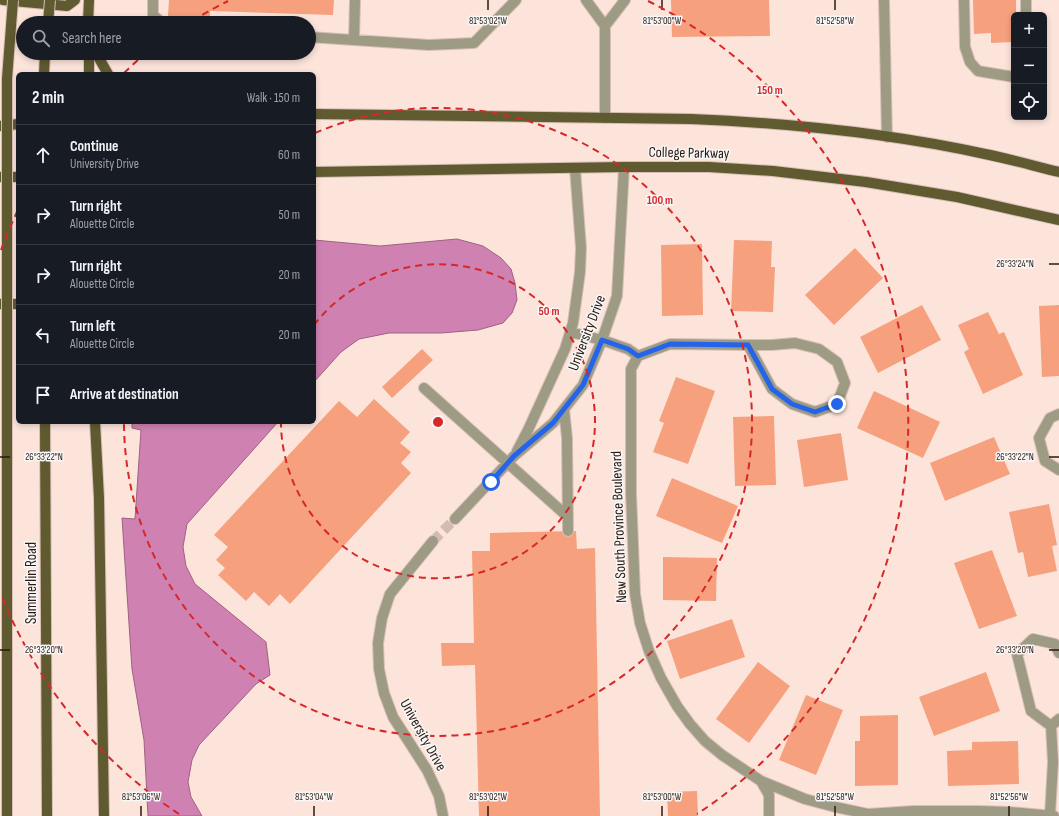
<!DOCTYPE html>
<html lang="en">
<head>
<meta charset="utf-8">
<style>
  body { margin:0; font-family:"Sofia Sans Condensed",sans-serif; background:#20242c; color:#f1f3f6 }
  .controls { position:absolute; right:12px; top:12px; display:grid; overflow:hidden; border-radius:6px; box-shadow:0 2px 6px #0003 }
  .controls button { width:36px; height:36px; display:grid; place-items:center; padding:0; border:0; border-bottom:1px solid #363941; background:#171b24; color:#f1f3f6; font:20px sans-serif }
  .stop { position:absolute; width:12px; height:12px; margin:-9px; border:3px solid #2563eb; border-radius:50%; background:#fff }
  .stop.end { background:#2563eb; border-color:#fff; box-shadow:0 1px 4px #0008 }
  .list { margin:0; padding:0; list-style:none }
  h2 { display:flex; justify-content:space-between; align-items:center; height:52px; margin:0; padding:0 16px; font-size:17px }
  h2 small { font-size:13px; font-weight:400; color:#9ea1a6 }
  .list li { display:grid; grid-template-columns:26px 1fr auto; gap:12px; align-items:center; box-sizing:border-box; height:60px; padding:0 16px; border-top:1px solid #363941 }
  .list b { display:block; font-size:15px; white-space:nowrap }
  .list p { margin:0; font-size:13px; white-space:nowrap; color:#9ea1a6 }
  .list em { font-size:13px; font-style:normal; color:#9ea1a6 }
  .icon { flex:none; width:22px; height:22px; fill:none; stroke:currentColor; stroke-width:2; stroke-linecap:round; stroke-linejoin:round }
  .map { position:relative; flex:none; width:1059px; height:816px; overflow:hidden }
  .search { position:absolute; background:#171b24; box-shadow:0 2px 6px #0003; left:16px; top:16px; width:300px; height:44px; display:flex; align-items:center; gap:10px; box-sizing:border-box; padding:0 14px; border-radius:22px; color:#9ea1a6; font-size:15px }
  .panel { position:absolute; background:#171b24; box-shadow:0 2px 6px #0003; left:16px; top:72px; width:300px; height:352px; border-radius:6px }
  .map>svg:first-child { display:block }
</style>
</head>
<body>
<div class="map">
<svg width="1059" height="816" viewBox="0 0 1059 816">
  <rect width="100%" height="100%" fill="#fce4db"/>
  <path fill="#cf82b2" stroke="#9e6281" d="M457,239L483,246L501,258L511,269L515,283L517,300L512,313L503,323L478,330L441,333H389L359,339L341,352L314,382V240L380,246Z
    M132,422H278L187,524L183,547L186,566L195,584L266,642L270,675L256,684L199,745L192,760L188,782L191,797L202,816H148L144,740L132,669L122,518L135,519L141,430L132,428Z"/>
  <path fill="#f6a07e" d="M169,0H334L333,15L210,11V18L168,16Z
    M671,0H769L770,36L672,37Z
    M973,0H1016V15H1014V42L991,43V33L974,34Z
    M734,240L772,241L771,267H775L773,312L731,311Z
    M702,244L703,315L662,316L661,245Z
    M855,248L883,278L834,325L805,295Z
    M922,305L941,340L878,373L860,337Z
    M1059,305V376L1042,377L1039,306Z
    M988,312L999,334L1004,332L1023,375L983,394L964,352L969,349L958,325Z
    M422,349L433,360L392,398L382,387Z
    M676,377L715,391L688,464L653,452L664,423L659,421Z
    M874,391L940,422L923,458L857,428Z
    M374,399L410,432L400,443L411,452L401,463L411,473L290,604L280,594L269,606L254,592L246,601L218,575L225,568L216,560L228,547L214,535L339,401L357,417Z
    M774,416L776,485L735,486L733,417Z
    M841,433L848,480L804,487L797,440Z
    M994,437L1010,474L945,501L930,463Z
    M672,478L738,506L722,543L656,516Z
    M1049,504L1057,545L1052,546L1057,571L1028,577L1023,552L1018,553L1009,512Z
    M576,531L577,549L595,548L600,816H479L475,665L442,666L441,643H474L472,551H490V533Z
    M992,550L1017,616L979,629L954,563Z
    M663,557L717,558L716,601L663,600Z
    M732,619L745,657L680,679L667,641Z
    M758,662L790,686L749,743L716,719Z
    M986,672L1000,711L934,736L919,697Z
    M806,695L843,710L816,775L779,760Z
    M898,715V785L855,786V741H860V716Z
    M1018,741L1019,784L948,786L947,751L972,750V742Z
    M697,791L698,816H668L667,792Z"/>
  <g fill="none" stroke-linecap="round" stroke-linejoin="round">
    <path stroke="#d2bbb2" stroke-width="10" stroke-dasharray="10 5" stroke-linecap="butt" d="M433,541L455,519"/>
    <defs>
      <path id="minor" d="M153,0V15L162,23
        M586,0L605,26V118
        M884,0L887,137
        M964,0L965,47L970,62L978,71L1014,77
        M1026,0V15
        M605,26L625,0
        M309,37L429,45L474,43L516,0
        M354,40L355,0
        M570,332L602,340L628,349L638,356
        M795,343L819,349L837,362L845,383L837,404L815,412L792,404L772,389L748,345H772Z
        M638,356L631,369V493L635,594L640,623L649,651L661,678L677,706L690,724L705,741L722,755L761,781L769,795V816
        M638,356L670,344L748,345
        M424,388L568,517
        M564,409L567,438L568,531
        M1059,414L1050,418L1039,438L1045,461L1059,470
        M517,451L528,430L565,349L573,323L580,272L581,248L575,168
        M455,519L514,456L553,423L583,385L602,340L617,296L624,167
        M433,541L390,594L382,618L378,643L379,669L384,693L393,717L427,770L439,796L443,816
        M1059,653L1055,644L1033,639L1017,654L1031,711L1051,726L1059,719
        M761,781L805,799L835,807L868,814L914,811H979L1009,812L1054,816
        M1050,815L1053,762L1051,726"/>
      <path id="major" d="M3,0L67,6L75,0
        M88,23L89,0
        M89,53V74
        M96,53L108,74
        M44,74L45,53
        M314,114L691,119C789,123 889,133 985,154C1010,159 1034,166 1059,172
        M0,126L18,124
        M314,172L624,167H709L773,171L866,182L957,197L1059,220
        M0,177H18
        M0,304H18
        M7,357V816
        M45,422L47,816
        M95,422L99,498L104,816"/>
    </defs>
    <use href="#minor" stroke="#d7bfb6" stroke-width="12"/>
    <use href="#major" stroke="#d7bfb6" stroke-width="12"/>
    <use href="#minor" stroke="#9d9b84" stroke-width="10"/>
    <use href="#major" stroke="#5f5a30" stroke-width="10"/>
    <defs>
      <path id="major-bridge" d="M48,23L50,0
        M7,357V79L13,0"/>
    </defs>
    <use href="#major-bridge" stroke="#d7bfb6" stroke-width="12" stroke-linecap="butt"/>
    <use href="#major-bridge" stroke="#5f5a30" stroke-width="10"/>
  </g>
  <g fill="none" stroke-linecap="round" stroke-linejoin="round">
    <path stroke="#2563eb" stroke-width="5" d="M491,482L514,456L553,423L564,409L583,385L602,340L628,349L638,356L670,344L748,345L772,389L792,404L815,412L837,404"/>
  </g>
  <path fill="none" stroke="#2c1810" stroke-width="1.5" d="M488,0V10M662,0V10M835,0V10M1049,264H1059M0,457H10M1049,457H1059M0,650H10M1049,650H1059M141,806V816M314,806V816M488,806V816M662,806V816M835,806V816M1009,806V816"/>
  <g fill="none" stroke="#d62828" stroke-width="2" stroke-dasharray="7 5">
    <path d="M314 325A157 157 0 1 1 281 423"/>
    <path d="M315 133A314 314 0 1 1 124 422"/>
    <path d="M179 814A470 470 0 0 1 1 594M1 250A470 470 0 0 1 17 212M124 73A470 470 0 0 1 145 54M192 21A470 470 0 0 1 228 1M648 1A470 470 0 0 1 697 814"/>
  </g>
  <g text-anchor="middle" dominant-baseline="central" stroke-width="3" stroke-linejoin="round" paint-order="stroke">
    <g font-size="15" fill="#2c1810" stroke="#f7f7f7">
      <text transform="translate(689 153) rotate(1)">College Parkway</text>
      <text transform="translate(587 333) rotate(-69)">University Drive</text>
      <text transform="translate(619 527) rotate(-92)">New South Province Boulevard</text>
      <text transform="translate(31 583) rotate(-90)">Summerlin Road</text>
      <text transform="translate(423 735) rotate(61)">University Drive</text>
    </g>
  </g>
  <g font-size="10" text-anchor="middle" fill="#2c1810" stroke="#f7f7f7" stroke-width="3" stroke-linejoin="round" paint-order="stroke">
    <text x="488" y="24">81°53'02"W</text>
    <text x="662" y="24">81°53'00"W</text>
    <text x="835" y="24">81°52'58"W</text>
    <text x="1015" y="267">26°33'24"N</text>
    <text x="44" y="460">26°33'22"N</text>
    <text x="1015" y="460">26°33'22"N</text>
    <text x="44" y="653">26°33'20"N</text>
    <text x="1015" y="653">26°33'20"N</text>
    <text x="141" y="800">81°53'06"W</text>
    <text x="314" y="800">81°53'04"W</text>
    <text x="488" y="800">81°53'02"W</text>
    <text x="662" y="800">81°53'00"W</text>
    <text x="835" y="800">81°52'58"W</text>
    <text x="1009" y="800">81°52'56"W</text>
  </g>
  <circle cx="438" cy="422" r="6" fill="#d62828" stroke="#f7f7f7" stroke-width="2"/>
  <g font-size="12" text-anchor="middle" font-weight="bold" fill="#d62828" stroke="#f7f7f7" stroke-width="3" stroke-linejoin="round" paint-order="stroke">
    <text x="770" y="94">150 m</text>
    <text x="660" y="204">100 m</text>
    <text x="549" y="315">50 m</text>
  </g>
</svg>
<div class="controls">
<button>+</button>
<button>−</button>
<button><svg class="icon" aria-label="locate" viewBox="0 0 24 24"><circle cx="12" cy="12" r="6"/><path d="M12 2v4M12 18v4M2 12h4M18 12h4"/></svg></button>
</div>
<div class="stop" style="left:491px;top:482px"></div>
<div class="stop end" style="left:837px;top:404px"></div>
<div class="search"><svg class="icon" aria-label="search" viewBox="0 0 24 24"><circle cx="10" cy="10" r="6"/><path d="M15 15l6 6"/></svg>Search here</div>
<section class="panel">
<h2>2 min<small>Walk · 150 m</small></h2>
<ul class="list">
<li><svg class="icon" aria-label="ahead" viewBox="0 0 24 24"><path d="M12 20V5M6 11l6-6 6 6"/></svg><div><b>Continue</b><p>University Drive</p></div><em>60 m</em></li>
<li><svg class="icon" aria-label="right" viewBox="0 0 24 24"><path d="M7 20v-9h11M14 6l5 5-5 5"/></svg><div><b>Turn right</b><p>Alouette Circle</p></div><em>50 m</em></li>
<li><svg class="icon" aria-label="right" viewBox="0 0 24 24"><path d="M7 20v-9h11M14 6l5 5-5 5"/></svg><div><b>Turn right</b><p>Alouette Circle</p></div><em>20 m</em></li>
<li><svg class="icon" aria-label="left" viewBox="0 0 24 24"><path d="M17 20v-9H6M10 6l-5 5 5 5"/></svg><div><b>Turn left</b><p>Alouette Circle</p></div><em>20 m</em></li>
<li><svg class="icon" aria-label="arrive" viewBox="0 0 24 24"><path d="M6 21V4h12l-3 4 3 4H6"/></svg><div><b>Arrive at destination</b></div></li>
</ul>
</section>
</div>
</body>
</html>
